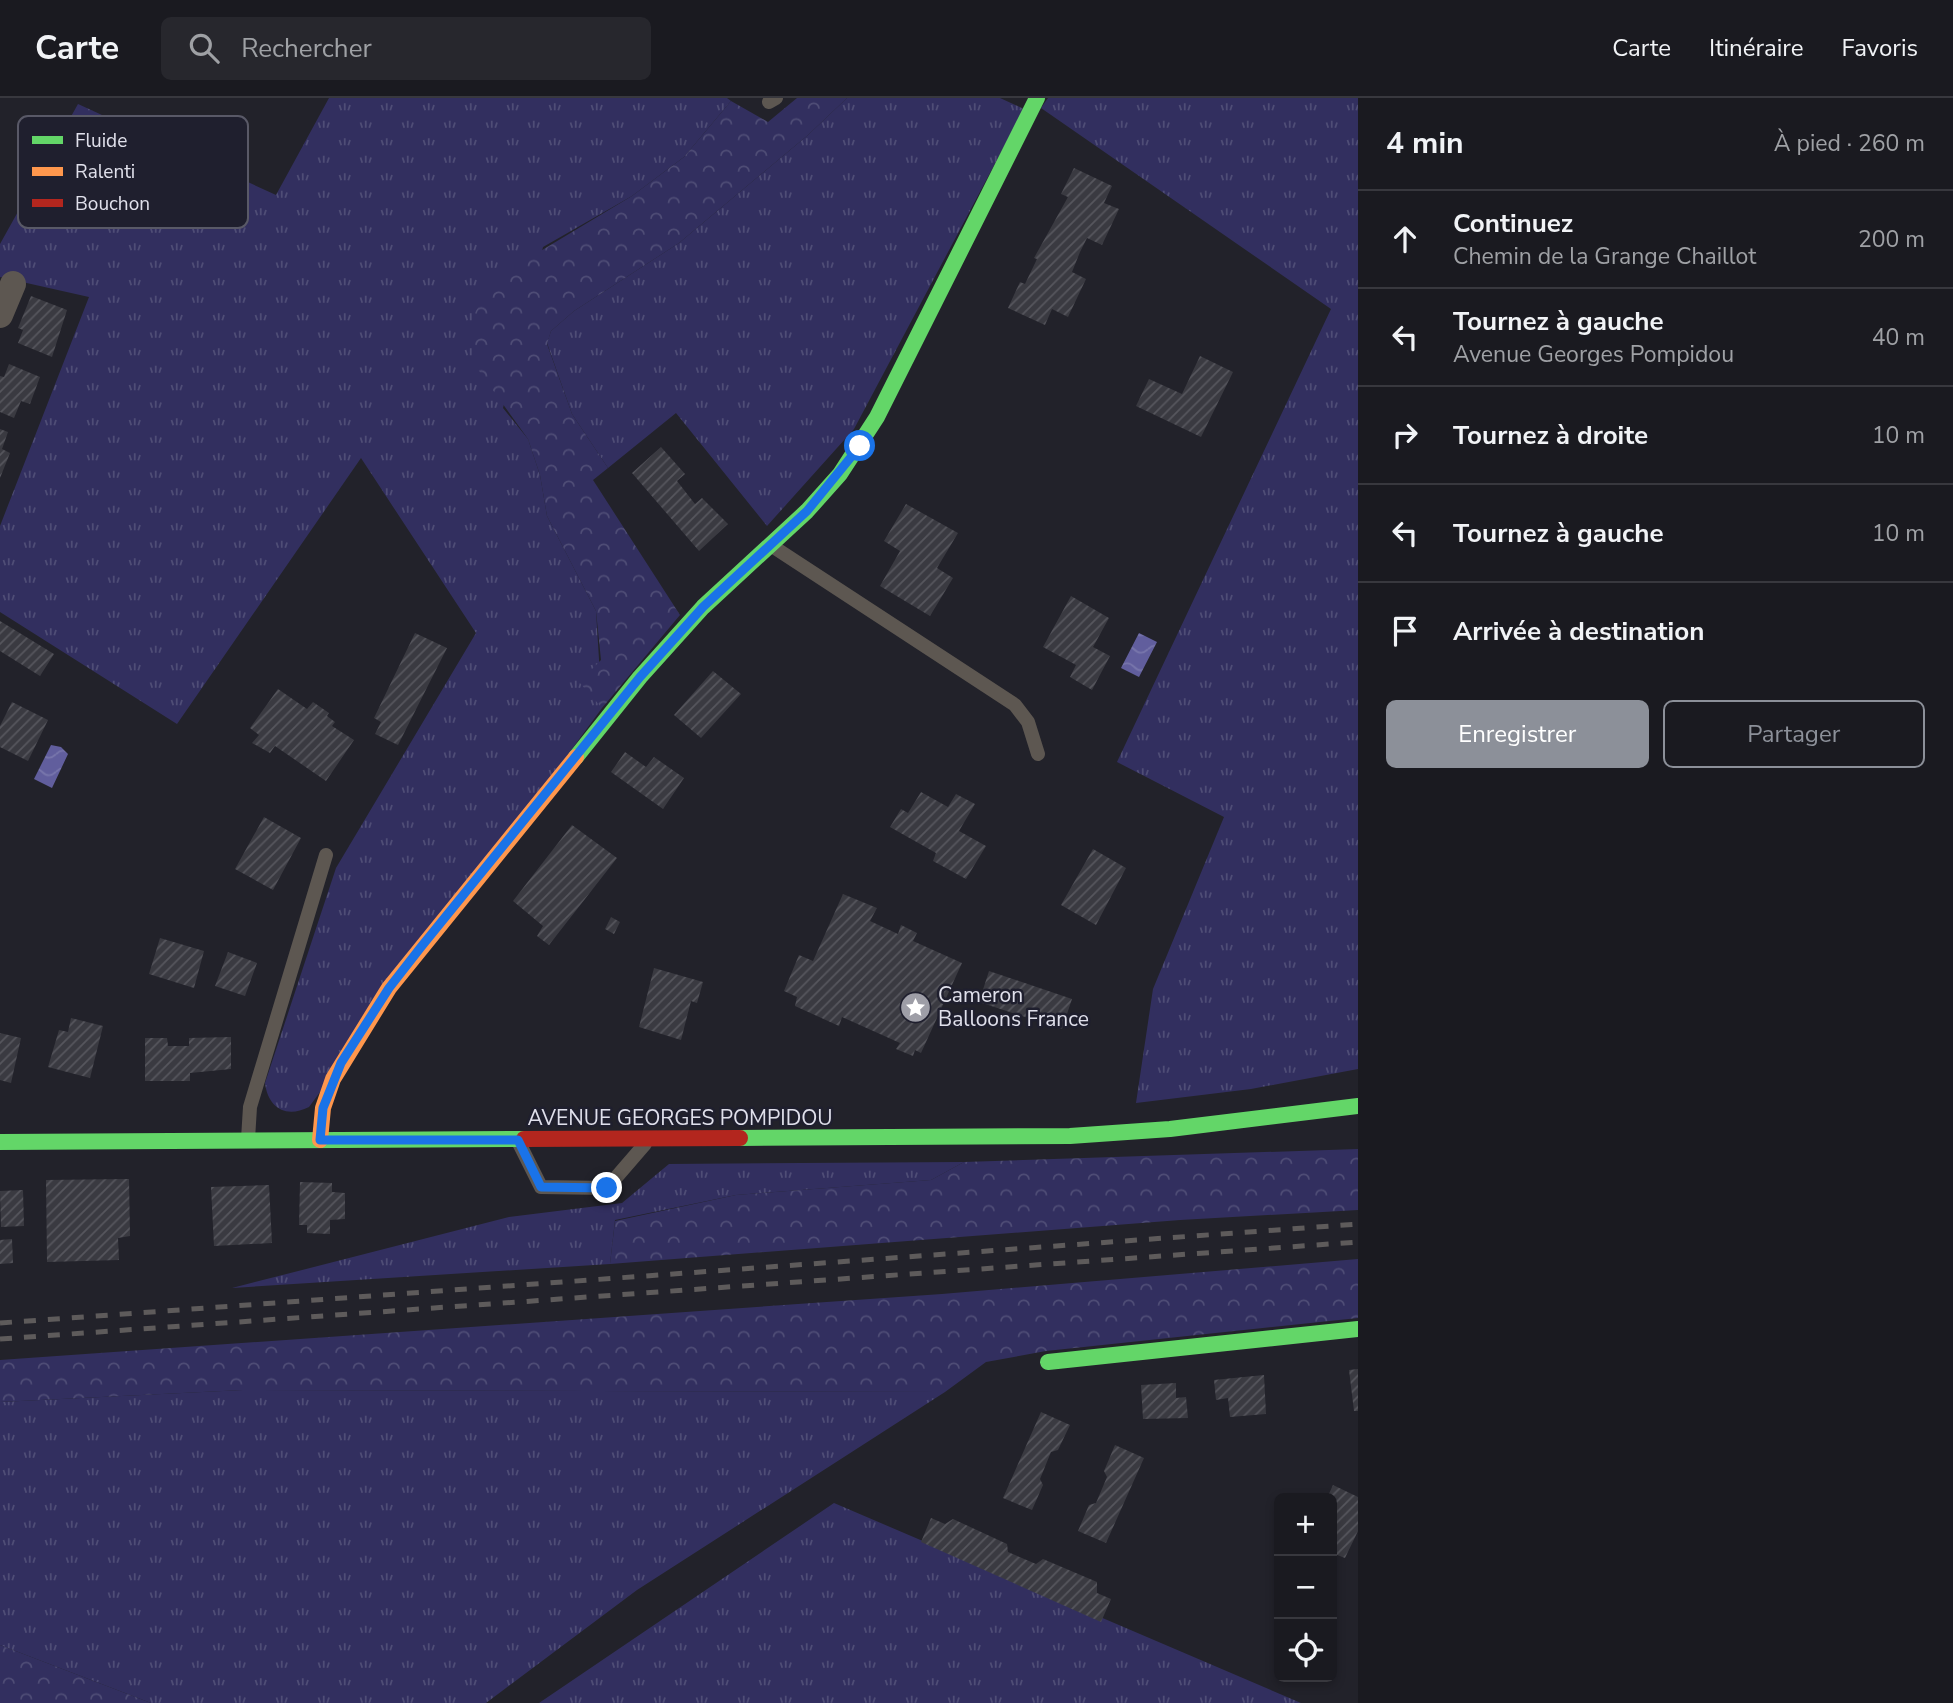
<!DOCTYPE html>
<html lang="fr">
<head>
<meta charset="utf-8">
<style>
  body { margin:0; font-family:"Nunito Sans",sans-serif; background:#27272d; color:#f1f3f6 }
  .controls { position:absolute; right:21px; bottom:21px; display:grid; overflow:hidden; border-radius:10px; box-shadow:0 4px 10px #0003 }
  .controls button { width:63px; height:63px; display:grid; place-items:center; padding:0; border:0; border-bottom:2px solid #38383e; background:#1a1a20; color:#f1f3f6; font:35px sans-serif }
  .stop { position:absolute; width:21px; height:21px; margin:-16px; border:5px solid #1a73e8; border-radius:50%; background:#fff }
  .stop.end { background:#1a73e8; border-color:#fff; box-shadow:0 2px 7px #0008 }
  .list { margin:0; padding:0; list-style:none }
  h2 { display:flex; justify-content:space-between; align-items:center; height:91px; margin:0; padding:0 28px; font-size:30px }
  h2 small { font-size:23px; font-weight:400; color:#9fa1a5 }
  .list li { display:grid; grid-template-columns:46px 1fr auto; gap:21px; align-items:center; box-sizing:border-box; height:98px; padding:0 28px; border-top:2px solid #38383e }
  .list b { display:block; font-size:26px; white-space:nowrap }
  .list p { margin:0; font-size:23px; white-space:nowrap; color:#9fa1a5 }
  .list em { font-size:23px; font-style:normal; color:#9fa1a5 }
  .actions { display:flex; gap:14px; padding:21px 28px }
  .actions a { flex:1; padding:16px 0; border:2px solid #8c9099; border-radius:10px; text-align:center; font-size:24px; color:#8c9099 }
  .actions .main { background:#8c9099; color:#fff }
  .icon { flex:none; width:38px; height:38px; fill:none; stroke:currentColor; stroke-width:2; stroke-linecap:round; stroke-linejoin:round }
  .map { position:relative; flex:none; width:1358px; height:1605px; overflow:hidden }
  header { display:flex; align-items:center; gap:42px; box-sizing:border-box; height:98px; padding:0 35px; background:#1a1a20; border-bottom:2px solid #38383e }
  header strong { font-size:33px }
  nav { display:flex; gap:38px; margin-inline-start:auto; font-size:24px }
  .search { width:490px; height:63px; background:#27272d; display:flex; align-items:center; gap:18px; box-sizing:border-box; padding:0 24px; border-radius:10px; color:#9fa1a5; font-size:26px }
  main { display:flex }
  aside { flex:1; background:#1a1a20 }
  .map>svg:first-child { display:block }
</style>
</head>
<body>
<header>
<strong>Carte</strong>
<div class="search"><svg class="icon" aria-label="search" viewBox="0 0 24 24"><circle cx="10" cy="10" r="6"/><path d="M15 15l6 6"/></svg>Rechercher</div>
<nav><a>Carte</a><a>Itinéraire</a><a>Favoris</a></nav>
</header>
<main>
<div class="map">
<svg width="1358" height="1605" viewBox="0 0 1358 1605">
  <defs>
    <pattern id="grass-tufts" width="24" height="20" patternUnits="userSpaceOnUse" patternTransform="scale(1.75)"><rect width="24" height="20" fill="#322f5f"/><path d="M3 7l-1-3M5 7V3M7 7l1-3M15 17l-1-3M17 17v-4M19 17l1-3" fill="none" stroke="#4f4d76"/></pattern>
    <pattern id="forest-crowns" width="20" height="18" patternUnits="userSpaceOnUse" patternTransform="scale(1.75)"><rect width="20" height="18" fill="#322f5f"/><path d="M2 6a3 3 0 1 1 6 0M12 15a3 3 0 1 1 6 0" fill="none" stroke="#4f4d76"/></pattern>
    <pattern id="water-waves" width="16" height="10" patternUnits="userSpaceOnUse" patternTransform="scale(1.75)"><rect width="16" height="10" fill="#615e9d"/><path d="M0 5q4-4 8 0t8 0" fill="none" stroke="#7775ab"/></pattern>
    <pattern id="building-hatch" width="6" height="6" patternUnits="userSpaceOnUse" patternTransform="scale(1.75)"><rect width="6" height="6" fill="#3a3a41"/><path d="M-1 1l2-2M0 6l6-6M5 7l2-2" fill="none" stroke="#56565d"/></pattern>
  </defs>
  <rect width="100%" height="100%" fill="#22222a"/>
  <path fill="url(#grass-tufts)" d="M329,0H727L731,3L684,59L632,98L543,149L503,310L528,341L540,377L547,418L596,513L602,610L309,1009C285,1021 268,1009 265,985L336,770L476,535L361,360L177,626L0,514V428L89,199L0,179V146L78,6L276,97Z
    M847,0H1000L1024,11L854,331L767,428L676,315L608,370L572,316L547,245L551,233L574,213L679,145L808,37Z
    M1048,0H1358V971L1251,991L1136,1005L1153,891L1224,719L1117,664L1331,211L1041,10Z
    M964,1064L931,1082L736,1097L615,1122L610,1166L232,1190L509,1119L622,1105L669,1066Z
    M243,1292L945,1294L637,1492L486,1605H151L0,1547V1304Z
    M834,1405L1301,1605H539Z"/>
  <path fill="url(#forest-crowns)" d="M797,0H847L808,37L679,145L574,213L551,233L547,246L572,316L608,370L593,382L680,517L602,610L579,584L601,562L596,513L547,418L540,377L528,341L472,263V220L494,181L632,98L684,59L731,3L768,24Z
    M1358,1051V1112L1180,1122L610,1166L615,1123L736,1097L931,1082L964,1064Z
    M1358,1161V1220L1046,1253L986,1264L945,1294L243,1292L0,1304V1262L942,1196Z
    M0,1547L151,1605H0Z"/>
  <path fill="url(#water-waves)" d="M1139,535L1157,544L1139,579L1121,570Z
    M51,647L61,649L68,656L52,690L34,681Z"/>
  <path fill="url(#building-hatch)" d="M1074,70L1112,88L1104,105L1119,111L1102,147L1087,140L1080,154L1072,174L1086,181L1068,219L1052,211L1045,227L1008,210L1020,184L1025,186L1037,161L1034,160L1068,99L1061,96Z
    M31,198L67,212L52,259L18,245L23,232L18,230Z
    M1200,258L1233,274L1201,339L1136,308L1149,281L1182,296Z
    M9,266L40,279L30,306L21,303L14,320L0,314V278L4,279Z
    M0,331L8,334L2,351L10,355L0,380Z
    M661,349L685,376L677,383L695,406L702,400L728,426L699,453L632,375Z
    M906,406L958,435L937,470L953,480L930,518L880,488L900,453L884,443Z
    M1071,498L1109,520L1093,549L1110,558L1092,592L1070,579L1076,567L1043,549Z
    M0,523L54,556L40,578L0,553Z
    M415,535L447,550L398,647L375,636L381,624L374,620Z
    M713,573L741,596L701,640L674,617Z
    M278,591L307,611L313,604L329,615L327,618L335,624L332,628L354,642L326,683L275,648L270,655L252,645L259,637L250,630Z
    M12,604L48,622L28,663L0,649V628Z
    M625,654L646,669L654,659L684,680L663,711L611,674Z
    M921,694L948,709L956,696L975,706L959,733L986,748L966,781L933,763L936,755L890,729L901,711L908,715Z
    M264,719L301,740L273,792L235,771Z
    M572,727L617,760L549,847L537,838L543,828L513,803Z
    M1093,751L1126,770L1096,827L1061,807Z
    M843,796L877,810L870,823L898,836L901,827L917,835L913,843L962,865L921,955L915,952L913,958L896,951L900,945L842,919L839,928L795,908L797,899L784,893L799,857L813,863Z
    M611,819L620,824L614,836L605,831Z
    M160,840L204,853L194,890L149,876Z
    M228,854L257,865L245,898L215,888Z
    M654,870L703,884L697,905L691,903L681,942L639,929Z
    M989,873L1072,901L1062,931L979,904Z
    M71,920L103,928L90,980L48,969L59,932L68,934Z
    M0,935L21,940L11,985L0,982Z
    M231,939V971L190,975V983H145V940H167L168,948H189V940Z
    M129,1081L130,1138L118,1140L119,1162L47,1164L46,1082Z
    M300,1084L332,1085V1094L345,1095V1121L330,1122V1136L307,1135V1127H299Z
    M269,1087L272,1145L214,1148L211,1089Z
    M23,1092L24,1128L1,1129L0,1093Z
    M12,1141L13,1165L0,1166V1142Z
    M1358,1271V1313H1354L1349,1272Z
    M1264,1277L1266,1316L1230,1319L1228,1300L1216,1302L1214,1282Z
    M1176,1285V1300L1186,1299L1188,1320L1143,1321L1141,1287Z
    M1041,1314L1070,1327L1058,1352L1051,1354L1040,1381L1043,1387L1032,1412L1003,1400Z
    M1115,1347L1144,1360L1106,1445L1078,1433L1089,1407L1096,1405L1107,1379L1104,1373Z
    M1333,1387L1358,1399V1433L1345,1460L1332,1455V1400H1327Z
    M931,1420L945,1426L953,1421L1007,1446L1008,1454L1036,1466L1043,1461L1097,1484V1495L1111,1501L1101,1524L921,1444Z"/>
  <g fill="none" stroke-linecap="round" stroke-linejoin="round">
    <path stroke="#5d5751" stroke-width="14" d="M769,4L776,0
      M772,448L1015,607L1028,624L1038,656
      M248,1041L250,1009L326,757
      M518,1043L541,1089L607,1090L645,1046"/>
    <path stroke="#5d5751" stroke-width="26" d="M0,217L13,186"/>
    <path stroke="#63d668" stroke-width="16" d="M576,659L640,579L703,509L807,413L840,376L877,319L1037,0
      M740,1040L1070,1038L1170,1031L1358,1008
      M0,1044L524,1041
      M1048,1264L1358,1231"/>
    <path stroke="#ff974d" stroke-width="16" d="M320,1042L323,1010L333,981L389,890L576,659"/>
    <path stroke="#b3261e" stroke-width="16" d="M524,1041L740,1040"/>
    <path stroke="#5e5b5b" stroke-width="5" stroke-dasharray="12 12" stroke-linecap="butt" d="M0,1225L1358,1126
      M0,1241L1358,1144"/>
  </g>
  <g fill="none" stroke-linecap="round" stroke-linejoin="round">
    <path stroke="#1a73e8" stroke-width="9" d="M607,1090L541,1089L518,1042H320L323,1010L341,965L389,890L421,849L640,579L703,509L807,413L860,348"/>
  </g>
  <defs>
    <symbol id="sight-disc" viewBox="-11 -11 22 22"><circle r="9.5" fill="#9e9ea7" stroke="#1f1f2e"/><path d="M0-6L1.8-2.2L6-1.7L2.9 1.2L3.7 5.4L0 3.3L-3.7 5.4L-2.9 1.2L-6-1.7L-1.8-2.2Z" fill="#fff"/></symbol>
  </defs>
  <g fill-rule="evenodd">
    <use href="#sight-disc" x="898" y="892" width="35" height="35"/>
  </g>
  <g text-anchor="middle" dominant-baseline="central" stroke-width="5" stroke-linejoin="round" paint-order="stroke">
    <g font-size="21" fill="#e0e0eb" stroke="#1f1f2e" text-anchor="start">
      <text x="938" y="897">Cameron<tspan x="938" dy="24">Balloons France</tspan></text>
    </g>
    <g font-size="21" fill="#e0e0eb" stroke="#1f1f2e">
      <text x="680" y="1020">AVENUE GEORGES POMPIDOU</text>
    </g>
  </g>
  <rect x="18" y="18" width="230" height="112" rx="10" fill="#1f1f2e" stroke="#595967" stroke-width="2"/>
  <rect x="32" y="38" width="31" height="8" fill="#63d668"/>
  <rect x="32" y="69" width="31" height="9" fill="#ff974d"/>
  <rect x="32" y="101" width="31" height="8" fill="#b3261e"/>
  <g font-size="19" fill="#e0e0eb">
    <text x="75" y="49">Fluide</text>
    <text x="75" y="80">Ralenti</text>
    <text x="75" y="112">Bouchon</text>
  </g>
</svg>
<div class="controls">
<button>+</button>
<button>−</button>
<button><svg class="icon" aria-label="locate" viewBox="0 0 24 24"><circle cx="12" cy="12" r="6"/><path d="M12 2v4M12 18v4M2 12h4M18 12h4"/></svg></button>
</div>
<div class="stop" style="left:860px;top:348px"></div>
<div class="stop end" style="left:607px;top:1090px"></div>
</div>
<aside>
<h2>4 min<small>À pied · 260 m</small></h2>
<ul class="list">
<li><svg class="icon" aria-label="ahead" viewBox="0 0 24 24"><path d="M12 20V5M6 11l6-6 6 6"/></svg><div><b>Continuez</b><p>Chemin de la Grange Chaillot</p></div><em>200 m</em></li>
<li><svg class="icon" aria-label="left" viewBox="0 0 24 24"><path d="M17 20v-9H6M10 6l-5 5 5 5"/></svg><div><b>Tournez à gauche</b><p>Avenue Georges Pompidou</p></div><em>40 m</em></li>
<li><svg class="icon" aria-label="right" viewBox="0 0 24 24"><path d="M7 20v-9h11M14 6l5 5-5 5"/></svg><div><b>Tournez à droite</b></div><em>10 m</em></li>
<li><svg class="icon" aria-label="left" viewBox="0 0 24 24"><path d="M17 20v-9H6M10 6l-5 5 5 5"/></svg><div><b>Tournez à gauche</b></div><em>10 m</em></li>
<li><svg class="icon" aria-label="arrive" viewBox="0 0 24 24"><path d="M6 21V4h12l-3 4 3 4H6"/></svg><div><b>Arrivée à destination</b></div></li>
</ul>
<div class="actions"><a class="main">Enregistrer</a><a>Partager</a></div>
</aside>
</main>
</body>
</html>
